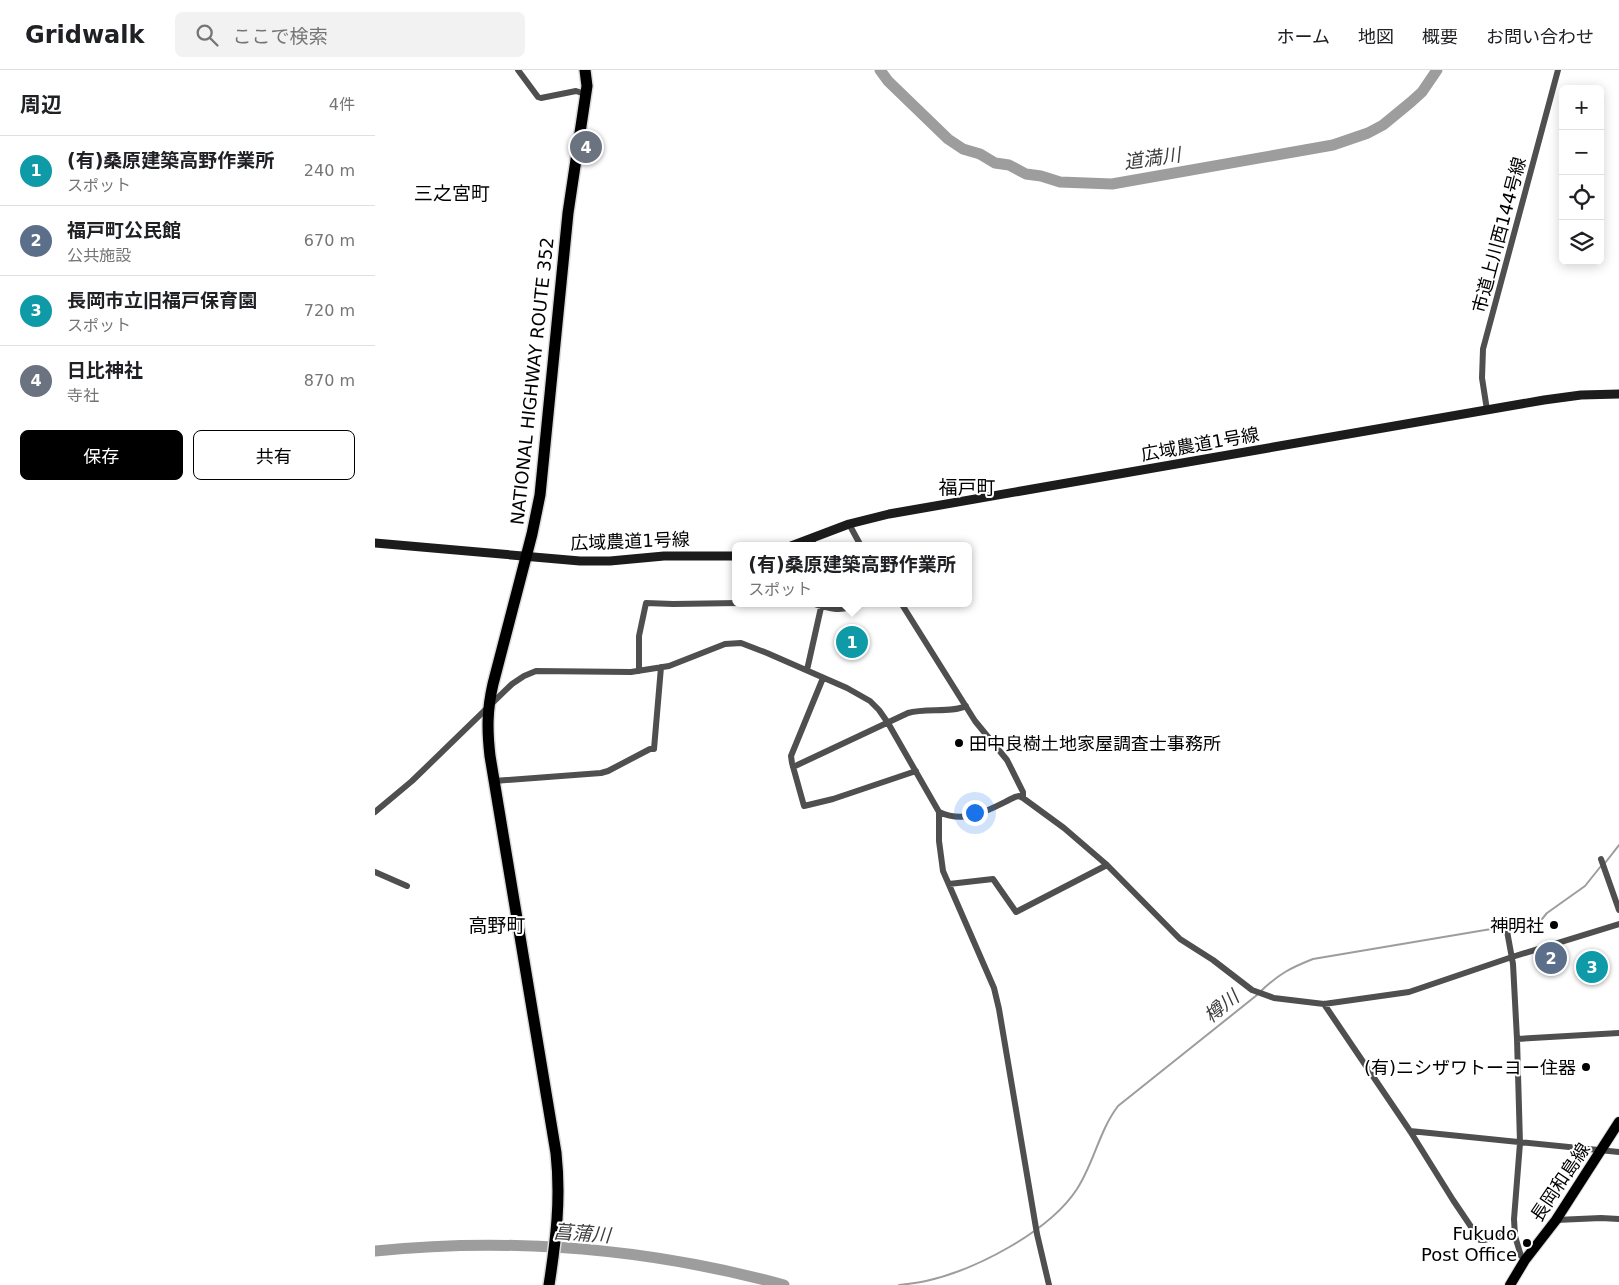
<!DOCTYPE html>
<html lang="ja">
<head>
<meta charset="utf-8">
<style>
  body { margin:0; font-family:"DejaVu Sans","Noto Sans JP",sans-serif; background:#f2f2f2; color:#202124 }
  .controls { position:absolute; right:15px; top:15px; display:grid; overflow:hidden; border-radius:8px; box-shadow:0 2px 12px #0003 }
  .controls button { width:45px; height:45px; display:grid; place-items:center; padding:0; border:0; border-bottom:1px solid #e0e0e0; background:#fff; color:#202124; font:25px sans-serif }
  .you { position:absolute; left:599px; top:742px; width:18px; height:18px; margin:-12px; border:4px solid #fff; border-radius:50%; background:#1a73e8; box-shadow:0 0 0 8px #1a73e833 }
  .badge { display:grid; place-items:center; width:32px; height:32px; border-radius:50%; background:#000; color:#fff; font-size:16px; font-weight:700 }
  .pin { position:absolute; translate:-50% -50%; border:2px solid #fff; box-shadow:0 1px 5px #0006 }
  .popup { position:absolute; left:357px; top:472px; width:240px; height:65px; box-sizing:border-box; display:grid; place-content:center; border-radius:8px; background:#fff; filter:drop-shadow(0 1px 4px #0005); font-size:16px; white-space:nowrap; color:#757577 }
  .popup b { font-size:19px; color:#202124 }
  .popup::after { content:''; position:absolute; left:50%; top:100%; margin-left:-10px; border:10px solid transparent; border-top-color:#fff }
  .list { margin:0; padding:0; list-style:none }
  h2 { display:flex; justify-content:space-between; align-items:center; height:65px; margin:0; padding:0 20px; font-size:21px }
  h2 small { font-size:16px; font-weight:400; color:#757577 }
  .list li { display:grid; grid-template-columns:32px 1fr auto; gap:15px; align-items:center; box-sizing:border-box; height:70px; padding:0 20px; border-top:1px solid #e0e0e0 }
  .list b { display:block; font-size:19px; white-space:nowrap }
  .list p { margin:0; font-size:16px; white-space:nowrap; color:#757577 }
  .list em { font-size:16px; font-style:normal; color:#757577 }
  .actions { display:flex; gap:10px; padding:15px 20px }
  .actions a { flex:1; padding:11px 0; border:1px solid #000; border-radius:8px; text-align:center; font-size:18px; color:#000 }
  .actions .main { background:#000; color:#fff }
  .icon { flex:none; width:28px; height:28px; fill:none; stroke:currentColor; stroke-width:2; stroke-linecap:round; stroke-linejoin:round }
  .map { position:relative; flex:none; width:1244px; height:1215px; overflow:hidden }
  header { display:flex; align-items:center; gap:30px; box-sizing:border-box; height:70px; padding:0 25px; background:#fff; border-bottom:1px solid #e0e0e0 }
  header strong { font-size:24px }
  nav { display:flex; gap:28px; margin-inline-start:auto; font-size:18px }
  .search { width:350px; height:45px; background:#f2f2f2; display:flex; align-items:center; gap:12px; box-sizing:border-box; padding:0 18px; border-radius:8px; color:#757577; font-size:19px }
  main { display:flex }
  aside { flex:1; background:#fff }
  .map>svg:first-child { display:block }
</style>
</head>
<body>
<header>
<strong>Gridwalk</strong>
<div class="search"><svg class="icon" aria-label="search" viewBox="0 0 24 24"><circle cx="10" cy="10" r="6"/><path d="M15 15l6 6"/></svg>ここで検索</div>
<nav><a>ホーム</a><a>地図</a><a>概要</a><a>お問い合わせ</a></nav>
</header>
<main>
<aside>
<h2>周辺<small>4件</small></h2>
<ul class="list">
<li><span class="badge" style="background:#0f9aa8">1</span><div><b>(有)桑原建築高野作業所</b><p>スポット</p></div><em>240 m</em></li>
<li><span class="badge" style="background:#5c6f8a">2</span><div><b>福戸町公民館</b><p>公共施設</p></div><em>670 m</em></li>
<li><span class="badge" style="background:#0f9aa8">3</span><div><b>長岡市立旧福戸保育園</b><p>スポット</p></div><em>720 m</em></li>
<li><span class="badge" style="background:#6b7280">4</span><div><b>日比神社</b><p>寺社</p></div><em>870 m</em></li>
</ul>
<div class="actions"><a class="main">保存</a><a>共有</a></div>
</aside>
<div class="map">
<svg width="1244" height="1215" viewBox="0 0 1244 1215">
  <rect width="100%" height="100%" fill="#fff"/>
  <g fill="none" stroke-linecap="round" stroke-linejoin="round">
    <path stroke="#9d9d9d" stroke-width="2" d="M1230,793L1244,775
      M1133,856L1167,849L1172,843L1210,816L1226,796
      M886,921C904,904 915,898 938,889L1128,857
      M524,1215C533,1214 542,1213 551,1211C600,1200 674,1162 702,1119C719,1093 724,1061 743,1036L882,925"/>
    <path stroke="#9d9d9d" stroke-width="11" d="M505,0L513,11L573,69L588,79L605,84L620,93L634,95L651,104L666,106L685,112L737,114L958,75L993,63L1008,55L1036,32L1047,22L1062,0
      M0,1181C137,1167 276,1179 409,1215"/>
    <defs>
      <path id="primary" d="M1135,1215L1150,1190L1181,1150L1244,1052"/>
      <path id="highway" d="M174,1215C181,1170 186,1129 181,1083L115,686C112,660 112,640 118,614L157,464L165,425L193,143L212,16L210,0"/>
    </defs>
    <use href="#primary" stroke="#dbdbdb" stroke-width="12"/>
    <use href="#highway" stroke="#dbdbdb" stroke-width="14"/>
    <path stroke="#4f4f4f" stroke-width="6" d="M143,0L163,27L166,28L201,21L210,24
      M1112,340L1107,308L1108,279L1183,0
      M474,454L486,476
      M436,469L440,476
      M436,533C454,539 468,543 485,533
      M526,533L600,651L632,690L648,722V728
      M432,600L447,533
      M264,601V566L271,533L298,534L364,533
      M448,608L416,686L417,693L429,736L458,729L541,701
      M418,697L533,643C551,638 577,643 591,636
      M119,711L226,703L233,701L275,679H279L286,597
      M0,742L37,711L137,614L149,606L161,601L256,602L294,596L350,574L366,573L392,583L472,618L495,631L504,640L513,653L564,742V771L568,801L619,918L624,939L662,1164L674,1215
      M564,742C592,755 615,739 640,727L644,726L648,728L689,758L732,795L805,869L838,890L877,920L899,928L949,934L1034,922L1137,887L1244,854
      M1226,789L1244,840
      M0,802L32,816
      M574,814L618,809L641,842L732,795
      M1130,850L1138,894L1142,969L1145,1073L1139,1149L1140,1166L1146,1186L1150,1190
      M949,934L1035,1061L1078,1130L1105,1170H1110L1140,1161
      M1142,969L1244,963
      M1035,1061L1244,1082
      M1181,1150L1226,1148L1244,1149"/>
    <path stroke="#1c1c1c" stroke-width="9" d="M0,473L205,491H235L289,486H361
      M416,476L474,454L514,444L1169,330L1206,325L1244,324"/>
    <use href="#primary" stroke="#000" stroke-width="10"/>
    <use href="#highway" stroke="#000" stroke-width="11"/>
  </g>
  <g fill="#000" stroke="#fff" stroke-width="2">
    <circle cx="584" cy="673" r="5"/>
    <circle cx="1179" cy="855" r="5"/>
    <circle cx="1211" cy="997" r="5"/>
    <circle cx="1152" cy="1173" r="5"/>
  </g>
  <g text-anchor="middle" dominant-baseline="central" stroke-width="4" stroke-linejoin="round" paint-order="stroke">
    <g font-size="18" fill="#000" stroke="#fff">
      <text transform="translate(1124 165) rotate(-75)">市道上川西144号線</text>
      <text transform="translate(157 311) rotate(-84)">NATIONAL HIGHWAY ROUTE 352</text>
      <text transform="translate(825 374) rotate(-10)">広域農道1号線</text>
      <text transform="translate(255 471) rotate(-2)">広域農道1号線</text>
      <text transform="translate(1185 1112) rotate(-56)">長岡和島線</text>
    </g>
    <g font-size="18" fill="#000" stroke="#fff" text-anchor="end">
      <text x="594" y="673" text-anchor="start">田中良樹土地家屋調査士事務所</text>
      <text x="1169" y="855">神明社</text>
      <text x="1201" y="997">(有)ニシザワトーヨー住器</text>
      <text x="1142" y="1163">Fukudo<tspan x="1142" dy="21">Post Office</tspan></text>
    </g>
    <g font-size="19" font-style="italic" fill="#3e3e3e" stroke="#fff">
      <text transform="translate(777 88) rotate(-8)">道満川</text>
      <text transform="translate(846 936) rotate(-39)">樽川</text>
      <text transform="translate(207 1163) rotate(4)">菖蒲川</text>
    </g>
    <g font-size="19" fill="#000" stroke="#fff">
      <text x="77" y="123">三之宮町</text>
      <text x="592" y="417">福戸町</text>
      <text x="122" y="855">高野町</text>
    </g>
  </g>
</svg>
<div class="controls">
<button>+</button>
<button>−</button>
<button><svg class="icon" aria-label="locate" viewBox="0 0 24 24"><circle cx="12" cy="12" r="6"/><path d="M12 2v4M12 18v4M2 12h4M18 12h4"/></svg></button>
<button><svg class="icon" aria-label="layers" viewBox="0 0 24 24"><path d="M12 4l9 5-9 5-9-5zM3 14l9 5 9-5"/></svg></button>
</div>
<div class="you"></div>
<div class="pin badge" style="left:477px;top:572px;background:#0f9aa8">1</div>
<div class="popup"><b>(有)桑原建築高野作業所</b>スポット</div>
<div class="pin badge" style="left:1176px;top:888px;background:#5c6f8a">2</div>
<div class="pin badge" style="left:1217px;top:897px;background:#0f9aa8">3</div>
<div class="pin badge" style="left:211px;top:77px;background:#6b7280">4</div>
</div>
</main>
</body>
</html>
